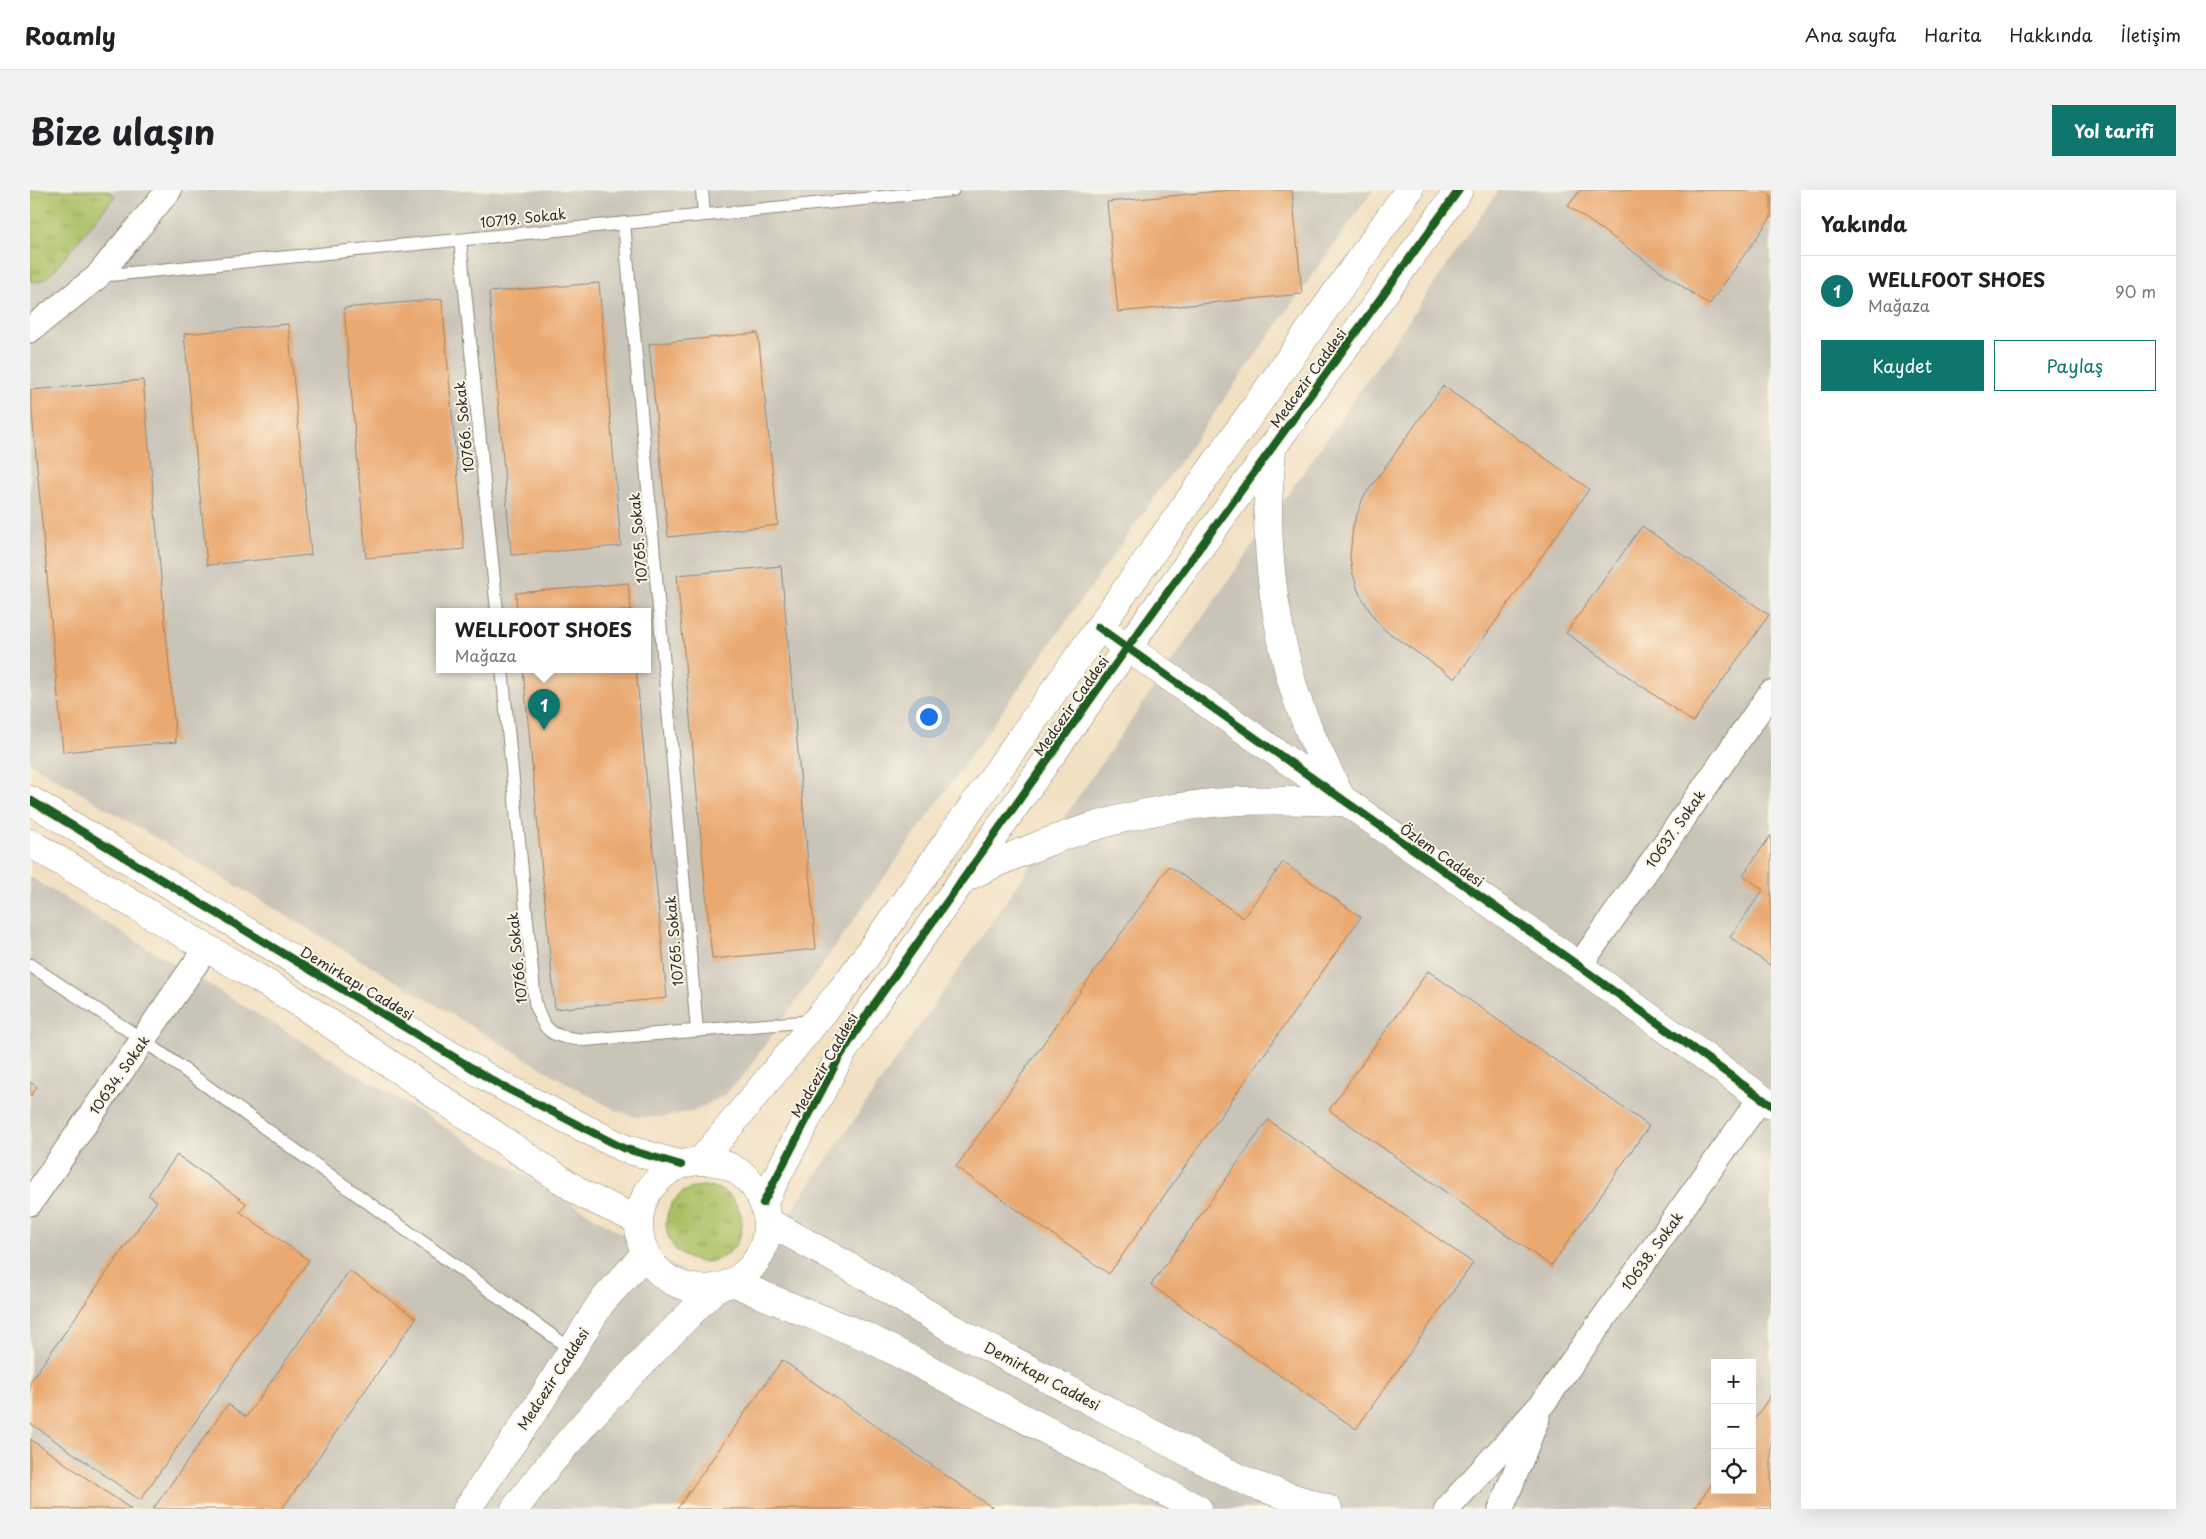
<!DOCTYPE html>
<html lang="tr">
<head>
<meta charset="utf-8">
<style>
  body { margin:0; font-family:"Playpen Sans",sans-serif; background:#f2f2f2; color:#202124 }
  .controls { position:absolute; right:15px; bottom:15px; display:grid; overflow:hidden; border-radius:0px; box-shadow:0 5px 20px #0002 }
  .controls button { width:45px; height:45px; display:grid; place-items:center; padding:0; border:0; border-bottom:1px solid #e0e0e0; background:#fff; color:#202124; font:25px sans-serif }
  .you { position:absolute; left:898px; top:526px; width:18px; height:18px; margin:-12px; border:4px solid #fff; border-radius:50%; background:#1a73e8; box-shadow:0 0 0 8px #1a73e833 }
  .badge { display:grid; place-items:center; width:32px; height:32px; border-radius:50%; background:#0f766e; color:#fff; font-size:16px; font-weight:700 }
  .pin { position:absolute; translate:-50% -41px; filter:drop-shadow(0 1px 2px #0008) }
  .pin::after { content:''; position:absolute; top:26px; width:18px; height:15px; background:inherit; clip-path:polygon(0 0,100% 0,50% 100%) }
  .popup { position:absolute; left:406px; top:418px; width:215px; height:65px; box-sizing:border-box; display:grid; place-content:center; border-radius:0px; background:#fff; filter:drop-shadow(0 1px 4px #0005); font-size:16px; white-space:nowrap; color:#757577 }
  .popup b { font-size:19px; color:#202124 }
  .popup::after { content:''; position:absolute; left:50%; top:100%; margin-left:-10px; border:10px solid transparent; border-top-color:#fff }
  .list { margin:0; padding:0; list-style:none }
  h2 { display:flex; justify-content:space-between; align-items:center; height:65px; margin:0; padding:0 20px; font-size:21px }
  h2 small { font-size:16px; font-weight:400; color:#757577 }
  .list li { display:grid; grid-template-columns:32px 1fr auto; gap:15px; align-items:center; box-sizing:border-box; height:70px; padding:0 20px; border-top:1px solid #e0e0e0 }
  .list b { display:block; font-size:19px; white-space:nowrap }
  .list p { margin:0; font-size:16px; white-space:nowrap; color:#757577 }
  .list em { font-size:16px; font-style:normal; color:#757577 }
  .actions { display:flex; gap:10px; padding:15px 20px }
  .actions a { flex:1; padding:11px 0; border:1px solid #0f766e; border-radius:0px; text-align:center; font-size:18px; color:#0f766e }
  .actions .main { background:#0f766e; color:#fff }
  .icon { flex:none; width:28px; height:28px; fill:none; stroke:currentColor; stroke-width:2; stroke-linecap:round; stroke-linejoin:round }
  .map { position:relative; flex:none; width:1741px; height:1319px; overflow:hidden; border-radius:0px }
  header { display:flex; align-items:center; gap:30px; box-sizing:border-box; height:70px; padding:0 25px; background:#fff; border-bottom:1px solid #e0e0e0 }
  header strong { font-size:24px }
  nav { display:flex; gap:28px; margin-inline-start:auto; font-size:18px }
  .intro { display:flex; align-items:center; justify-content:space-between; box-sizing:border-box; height:120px; padding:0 30px }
  h1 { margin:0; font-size:35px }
  .button { padding:12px 22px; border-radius:0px; background:#0f766e; color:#fff; font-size:18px; font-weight:700 }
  main { display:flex; gap:30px; padding:0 30px }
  aside { flex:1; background:#fff; border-radius:0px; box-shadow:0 5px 20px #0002 }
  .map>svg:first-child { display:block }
</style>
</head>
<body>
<header>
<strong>Roamly</strong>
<nav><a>Ana sayfa</a><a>Harita</a><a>Hakkında</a><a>İletişim</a></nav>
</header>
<div class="intro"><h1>Bize ulaşın</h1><a class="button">Yol tarifi</a></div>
<main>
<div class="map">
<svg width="1741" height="1319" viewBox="0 0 1741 1319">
  <defs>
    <pattern id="grass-tufts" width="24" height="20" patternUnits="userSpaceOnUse" patternTransform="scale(1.25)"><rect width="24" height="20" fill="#aabf64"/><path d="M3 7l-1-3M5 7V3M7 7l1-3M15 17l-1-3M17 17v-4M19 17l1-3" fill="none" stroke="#8b9b53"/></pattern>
  </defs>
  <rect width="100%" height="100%" fill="#fcf5e5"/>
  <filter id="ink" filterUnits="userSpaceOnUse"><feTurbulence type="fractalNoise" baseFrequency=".02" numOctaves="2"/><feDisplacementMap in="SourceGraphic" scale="10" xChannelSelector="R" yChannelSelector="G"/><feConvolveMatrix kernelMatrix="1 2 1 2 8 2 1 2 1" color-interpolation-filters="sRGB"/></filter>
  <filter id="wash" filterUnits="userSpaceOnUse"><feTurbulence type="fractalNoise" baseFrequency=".0096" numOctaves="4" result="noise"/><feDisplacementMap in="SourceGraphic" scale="20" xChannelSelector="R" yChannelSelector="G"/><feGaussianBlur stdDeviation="1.12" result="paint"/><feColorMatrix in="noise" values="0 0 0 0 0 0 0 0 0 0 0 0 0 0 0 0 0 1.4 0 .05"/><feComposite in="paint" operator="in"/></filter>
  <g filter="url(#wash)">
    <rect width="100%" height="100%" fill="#f2e0c2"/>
    <path fill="#c9c4b8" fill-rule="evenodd" d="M0,0H1343L713,886L693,906L666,920L635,927H606L585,920L535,892L0,573ZM410,421H618V479H410Z
      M1469,0H1741V1319H0V687L700,1109ZM1685,1173H1722V1300H1685Z"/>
    <path fill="url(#grass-tufts)" stroke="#6a7548" d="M0,0H77L85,6L21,84C14,90 10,93 0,91Z
      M636 1034a38 38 0 1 1 76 0a38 38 0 1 1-76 0Z"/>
    <g id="blocks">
      <path fill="#eaa971" d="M1201,0H1262L1272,104L1088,122L1077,12Z
        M1550,0H1732L1741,6V27L1679,115L1538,16Z
        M569,93L591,356L481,365L459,102Z
        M412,109L434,359L336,368L314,118Z
        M258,134L281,365L177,375L154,144Z
        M728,143L748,335L638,347L619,154Z
        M113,190L146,552L33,562L0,200Z
        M1413,196L1559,299L1425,489L1355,440L1345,429L1329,403L1322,381L1320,367L1323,336L1333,308Z
        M1612,336L1739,425L1663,532L1536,443Z
        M751,376L786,759L682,769L647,385Z
        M598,393L601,421H487L486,403Z
        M493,479H606L637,808L525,819Z
        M1741,645V776L1700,747L1733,700L1713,685Z
        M1253,672L1331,727L1079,1084L926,977L1139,676L1213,728Z
        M1398,781L1619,936L1521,1076L1299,920Z
        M0,892L7,897L0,907Z
        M1238,930L1443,1073L1326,1239L1121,1095Z
        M147,965L216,1013L210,1022L279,1070L110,1310L0,1233V1192L127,1011L118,1005Z
        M319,1081L386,1128L252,1319H123L198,1214L216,1227Z
        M752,1170L964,1319H647Z
        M1741,1205V1319H1664L1685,1289V1300H1722V1233Z
        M0,1249L101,1319H0Z"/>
    </g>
  </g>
  <g filter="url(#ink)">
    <use href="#blocks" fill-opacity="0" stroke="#8e8676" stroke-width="1"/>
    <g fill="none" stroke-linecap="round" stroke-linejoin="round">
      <defs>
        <path id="service" d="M672,0L674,25
          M594,33L667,840
          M430,50L467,421
          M70,86L923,0
          M472,479L505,812C515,845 522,846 555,850L783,831
          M0,775L113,850L542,1160"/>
        <path id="minor" d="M0,140L67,87L139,0
          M1549,776L1741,503
          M0,1013L177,757
          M1417,1319L1513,1213L1731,908
          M1471,1319L1507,1228"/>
        <path id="tertiary" d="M1084,448L1549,776L1741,915
          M0,610L470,895L593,958L651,975
          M0,653L268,812L554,1005L608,1030
          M937,687C1018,647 1104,618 1195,612C1234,609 1274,611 1313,612C1295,574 1275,537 1263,496C1247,439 1238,379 1238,320C1238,300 1241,279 1242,259
          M609 1035a64 64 0 1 1 128 0a64 64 0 1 1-128 0Z
          M671,971L818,792L1379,0
          M733,1013L809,868L838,823L1097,458L1429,0
          M737,1031L834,1085L921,1138L1184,1276L1224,1295L1298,1319
          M703,1092C748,1113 794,1129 839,1148L1168,1319
          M437,1319L510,1212L571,1113L615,1064
          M485,1319C543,1238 616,1170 685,1098"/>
      </defs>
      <use href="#service" stroke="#8e8676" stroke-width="14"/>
      <use href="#minor" stroke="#8e8676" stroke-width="27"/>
      <use href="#tertiary" stroke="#8e8676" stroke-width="29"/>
      <use href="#service" stroke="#fff" stroke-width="12"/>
      <use href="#minor" stroke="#fff" stroke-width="25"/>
      <use href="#tertiary" stroke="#fff" stroke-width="28"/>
      <defs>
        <path id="cycleway" d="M1068,437L1549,776L1741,915
          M0,610L470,895L593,958L651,975
          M733,1013L809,868L838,823L1097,458L1429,0"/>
      </defs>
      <use href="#cycleway" stroke="#fcf5e5" stroke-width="11"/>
      <use href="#cycleway" stroke="#1b5e20" stroke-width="8"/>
    </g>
  </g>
  <g text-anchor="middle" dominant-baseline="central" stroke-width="4" stroke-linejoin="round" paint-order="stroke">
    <g font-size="14" fill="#2b2b2b" stroke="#fcf5e5">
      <text transform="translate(493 28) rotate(-6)">10719. Sokak</text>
      <text transform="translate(1278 188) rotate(-54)">Medcezir Caddesi</text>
      <text transform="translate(434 237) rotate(-96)">10766. Sokak</text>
      <text transform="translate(608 348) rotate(-95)">10765. Sokak</text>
      <text transform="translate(1041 516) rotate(-55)">Medcezir Caddesi</text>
      <text transform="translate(1645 639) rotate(-55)">10637. Sokak</text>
      <text transform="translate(1412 665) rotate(35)">Özlem Caddesi</text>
      <text transform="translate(644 751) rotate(-95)">10765. Sokak</text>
      <text transform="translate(487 768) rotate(-96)">10766. Sokak</text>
      <text transform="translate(327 793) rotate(31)">Demirkapı Caddesi</text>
      <text transform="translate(794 875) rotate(-60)">Medcezir Caddesi</text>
      <text transform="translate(89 885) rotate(-55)">10634. Sokak</text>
      <text transform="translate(1622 1061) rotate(-54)">10638. Sokak</text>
      <text transform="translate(1012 1186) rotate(28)">Demirkapı Caddesi</text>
      <text transform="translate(523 1189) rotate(-57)">Medcezir Caddesi</text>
    </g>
  </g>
</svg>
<div class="controls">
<button>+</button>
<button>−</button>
<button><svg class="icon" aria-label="locate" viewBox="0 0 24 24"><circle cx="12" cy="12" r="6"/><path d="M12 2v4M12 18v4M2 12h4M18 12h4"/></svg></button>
</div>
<div class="you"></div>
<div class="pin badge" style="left:514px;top:540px">1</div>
<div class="popup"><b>WELLFOOT SHOES</b>Mağaza</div>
</div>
<aside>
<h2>Yakında<small></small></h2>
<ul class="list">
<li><span class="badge">1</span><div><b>WELLFOOT SHOES</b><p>Mağaza</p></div><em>90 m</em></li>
</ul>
<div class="actions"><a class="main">Kaydet</a><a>Paylaş</a></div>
</aside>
</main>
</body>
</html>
